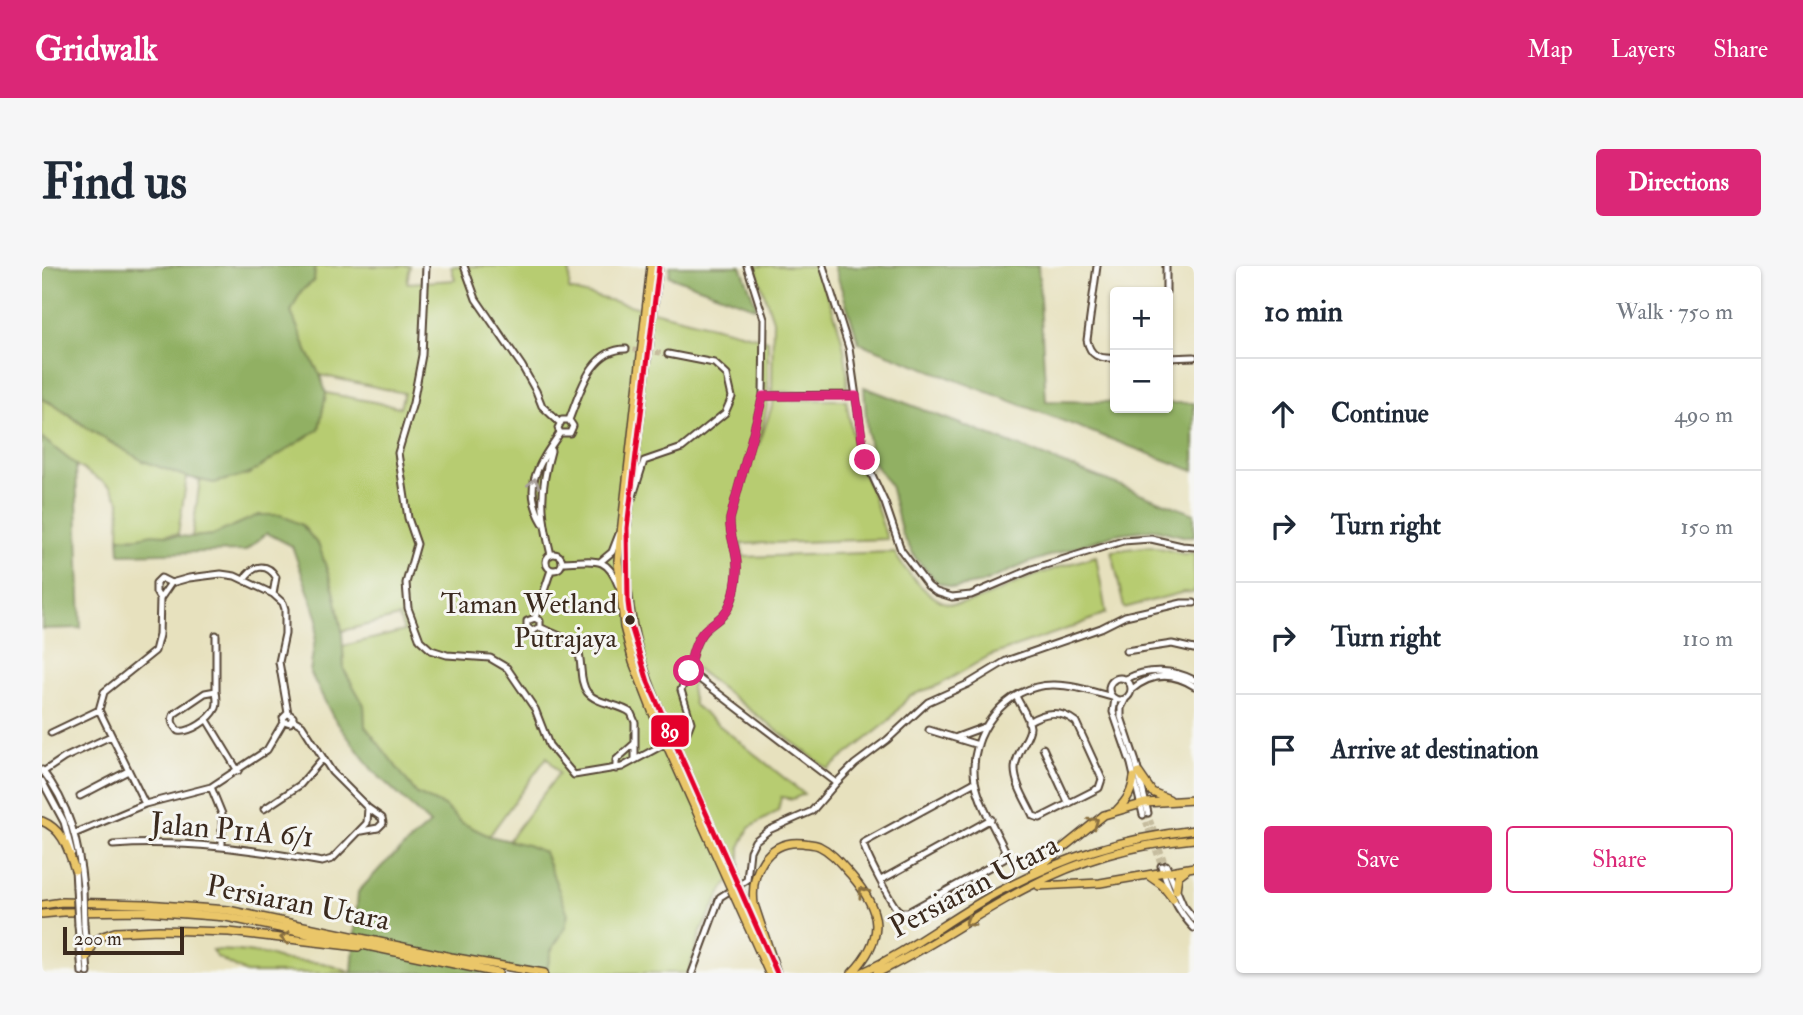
<!DOCTYPE html>
<html lang="en">
<head>
<meta charset="utf-8">
<style>
  body { margin:0; font-family:"IM FELL Double Pica",serif; background:#f6f6f7; color:#1f2937 }
  .controls { position:absolute; right:21px; top:21px; display:grid; overflow:hidden; border-radius:7px; box-shadow:0 2px 5px #0004 }
  .controls button { width:63px; height:63px; display:grid; place-items:center; padding:0; border:0; border-bottom:2px solid #e0e1e3; background:#fff; color:#1f2937; font:35px sans-serif }
  .scale { position:absolute; left:21px; bottom:18px; width:121px; box-sizing:border-box; padding-left:7px; border:4px solid #3b2a1e; border-top:0; font-size:19px; line-height:24px; white-space:nowrap; color:#3b2a1e; -webkit-text-stroke:5px #f6f6f2; paint-order:stroke }
  .stop { position:absolute; width:21px; height:21px; margin:-16px; border:5px solid #db2777; border-radius:50%; background:#fff }
  .stop.end { background:#db2777; border-color:#fff; box-shadow:0 2px 7px #0008 }
  .list { margin:0; padding:0; list-style:none }
  h2 { display:flex; justify-content:space-between; align-items:center; height:91px; margin:0; padding:0 28px; font-size:30px }
  h2 small { font-size:23px; font-weight:400; color:#747a83 }
  .list li { display:grid; grid-template-columns:46px 1fr auto; gap:21px; align-items:center; box-sizing:border-box; height:112px; padding:0 28px; border-top:2px solid #e0e1e3 }
  .list b { display:block; font-size:26px; white-space:nowrap }
  .list em { font-size:23px; font-style:normal; color:#747a83 }
  .actions { display:flex; gap:14px; padding:21px 28px }
  .actions a { flex:1; padding:16px 0; border:2px solid #db2777; border-radius:7px; text-align:center; font-size:24px; color:#db2777 }
  .actions .main { background:#db2777; color:#fff }
  .icon { flex:none; width:38px; height:38px; fill:none; stroke:currentColor; stroke-width:2; stroke-linecap:round; stroke-linejoin:round }
  .map { position:relative; flex:none; width:1152px; height:707px; overflow:hidden; border-radius:7px }
  header { display:flex; align-items:center; gap:42px; box-sizing:border-box; height:98px; padding:0 35px; background:#db2777; color:#fff }
  header strong { font-size:33px }
  nav { display:flex; gap:38px; margin-inline-start:auto; font-size:24px }
  .intro { display:flex; align-items:center; justify-content:space-between; box-sizing:border-box; height:168px; padding:0 42px }
  h1 { margin:0; font-size:49px }
  .button { padding:18px 32px; border-radius:7px; background:#db2777; color:#fff; font-size:24px; font-weight:700 }
  main { display:flex; gap:42px; padding:0 42px }
  aside { flex:1; background:#fff; border-radius:7px; box-shadow:0 2px 5px #0004 }
  .map>svg:first-child { display:block }
</style>
</head>
<body>
<header>
<strong>Gridwalk</strong>
<nav><a>Map</a><a>Layers</a><a>Share</a></nav>
</header>
<div class="intro"><h1>Find us</h1><a class="button">Directions</a></div>
<main>
<div class="map">
<svg width="1152" height="707" viewBox="0 0 1152 707">
  <rect width="100%" height="100%" fill="#f6f6f2"/>
  <filter id="ink" filterUnits="userSpaceOnUse"><feTurbulence type="fractalNoise" baseFrequency=".0143" numOctaves="2"/><feDisplacementMap in="SourceGraphic" scale="14" xChannelSelector="R" yChannelSelector="G"/><feConvolveMatrix kernelMatrix="1 2 1 2 8 2 1 2 1" color-interpolation-filters="sRGB"/></filter>
  <filter id="wash" filterUnits="userSpaceOnUse"><feTurbulence type="fractalNoise" baseFrequency=".00686" numOctaves="4" result="noise"/><feDisplacementMap in="SourceGraphic" scale="28" xChannelSelector="R" yChannelSelector="G"/><feGaussianBlur stdDeviation="1.57" result="paint"/><feColorMatrix in="noise" values="0 0 0 0 0 0 0 0 0 0 0 0 0 0 0 0 0 1.4 0 .05"/><feComposite in="paint" operator="in"/></filter>
  <g filter="url(#wash)">
    <rect width="100%" height="100%" fill="#e7e1be"/>
    <path fill="#b7cc71" stroke="#797b48" stroke-width="2" d="M273,0H368L365,17L413,14L409,0H528L527,24L726,74V135L716,182L732,134H804L814,191L830,227L845,273L699,278L702,291L852,286C862,304 890,338 911,338C936,338 959,323 982,314C1005,305 1030,297 1054,290L1064,347L1039,358L947,390L897,419L867,430L846,456L786,503L654,403L649,422L652,439L762,528L751,533L739,531L736,545L707,562L698,581V600L680,625L659,665L646,707H504L509,685L523,662L485,579L466,575L517,507L505,491L447,570L420,557L402,540L375,528L323,460L322,439L302,404L301,380L362,365L357,351L300,365L292,325L277,280L260,259L190,261L171,269L150,271L158,214L172,217L248,180L277,163L284,127L358,141L362,127L278,109L266,87L248,46L259,25L272,15Z
      M713,0H775C790,43 808,80 805,126H730L731,54Z
      M0,133C17,140 31,153 46,163C78,184 110,199 145,211L136,268C116,268 97,273 77,271L78,236L69,221L34,199L0,172Z
      M1109,280L1142,288L1152,287V327L1142,326L1082,342L1070,285Z
      M170,684L196,685L227,689L240,694L282,697L310,707H204L175,691Z"/>
    <path fill="#91b063" stroke="#666d40" stroke-width="2" d="M0,0H273L272,15L259,25L249,46L266,87L278,109L284,127L277,163L207,208L172,217L145,211L101,195L47,163L12,138L0,133Z
      M628,0H699L715,42L627,10Z
      M792,0H996L1004,135L1073,136V142H1126V137H1152V205L817,77Z
      M822,121L1152,248V270L1145,271L1112,263L1073,268L986,297L940,317L912,322L895,316L874,293L860,268L848,219L830,195L825,165Z
      M0,172L34,199L39,362L0,363Z
      M216,249H239L260,259L277,280L292,325L300,365L302,404L322,439L323,460L375,528L402,540L420,557L447,570L485,579L502,586L526,648L523,662L509,685L504,707H310L316,626L341,599L388,558L331,505L291,451L268,406L276,353L250,280L225,267L203,285L78,288L77,271L93,272L110,268L150,271L171,269Z"/>
  </g>
  <g filter="url(#ink)">
    <g fill="none" stroke-linecap="round" stroke-linejoin="round">
      <path stroke="#c5bc9e" stroke-width="5" stroke-dasharray="5 2.5" stroke-linecap="butt" d="M584,83L626,88
        M1106,547L1124,599
        M1101,549L1119,600"/>
      <defs>
        <path id="minor" d="M384,0L380,89L371,137L356,187L366,252L375,278L364,317L366,342L378,374L389,384L405,389L448,392L465,402L493,443L507,479L532,509L580,501L645,466L649,456L639,424L647,405L794,517L770,545L727,564L713,575L708,585L705,614L678,631L650,707
          M422,0L434,33L480,100L494,125L500,140L517,156
          M781,0L807,82L823,194L843,237L859,284L886,320L894,326L910,331L929,329L990,303L1081,275L1109,273L1140,280L1152,281
          M1055,0L1045,74C1048,90 1057,93 1073,92
          M1124,0V26
          M1126,92L1152,91
          M721,130L814,129
          M527,154C538,127 548,83 584,83
          M509,185C497,227 499,247 509,289
          M590,233L602,195L640,182L683,147L690,131L685,109L672,97L626,88
          M501,257C479,220 497,198 518,167L516,162L520,154H527L531,160L528,167H518
          M504 296a8 8 0 1 1 16 0a8 8 0 1 1-16 0Z
          M520,296C550,296 564,287 576,319
          M558,296L570,286L577,268
          M202,314C210,299 225,296 234,311L231,328
          M118,333L114,326V317L119,312L129,317
          M493,352L498,355V361L490,365L485,361V355L493,352L509,304
          M498,361C508,367 524,370 532,379C543,391 535,412 545,426C556,439 576,437 589,447L593,456V494
          M174,369V425
          M1084,385L1130,378L1152,383
          M647,405C649,391 653,375 662,365C672,355 683,351 688,338C694,325 697,304 694,290C692,277 687,267 688,253L721,130L722,53L705,0
          M1067 423a11 11 0 1 1 22 0a11 11 0 1 1-22 0Z
          M1084,413C1105,402 1131,403 1152,414
          M1089,424C1109,407 1130,406 1152,420
          M174,425C175,431 176,437 174,442C168,454 148,467 136,465C131,459 128,455 132,448L163,427Z
          M974,430C978,439 987,451 988,461C989,470 973,487 973,503C973,519 985,536 991,550L998,552L1057,522L1060,513L1034,456C1018,443 1002,446 986,456
          M1084,432L1079,442V451L1094,496L1106,547
          M1073,433L1071,446L1089,498L1101,549
          M165,454L196,505
          M887,464L936,479
          M9,467L57,444
          M915,471L942,461
          M1001,482L1027,538
          M574,503V494L593,477
          M0,504C28,539 37,578 41,621
          M1,506L22,492L69,470
          M0,515L22,556L30,587
          M933,516L821,577C823,587 848,635 855,643C859,647 861,646 866,646L962,593L963,584C953,563 938,539 933,515C925,469 964,418 1012,419C1032,419 1051,426 1070,431
          M794,517L813,498L845,474L886,436L926,418L964,395L1059,362L1083,350L1140,337H1152
          M169,521L180,548V579
          M38,530L86,505
          M103,538L57,444L62,426L113,385L117,369L118,333L129,317L147,312L179,308L193,310L231,328L241,337L243,343V368L237,396L246,447L251,451L248,457L242,455L241,452L246,447
          M222,543L258,519L281,492
          M320,565L336,562L341,557L340,552L326,542
          M34,567L103,538L169,521L225,484L242,455
          M71,579C142,574 210,583 280,596L290,593L325,557L326,542L290,506L260,459L251,454
          M1124,599L1141,639L1152,653
          M1119,600C1127,624 1134,644 1152,662
          M33,603L34,621
          M839,614L949,553
          M36,659L40,707
          M42,659L46,707"/>
        <path id="major" d="M609,0L576,294L582,361L591,396L614,455
          M617,0L585,262C582,335 591,383 621,450
          M1097,507L1110,526L1127,533
          M1075,544C1086,533 1090,525 1092,511
          M0,555C22,564 26,584 33,604
          M992,605L1062,549L1103,537L1152,534
          M1107,610L1120,619L1131,633
          M997,620L1058,617L1152,601
          M698,624L718,668
          M1134,624L1136,610L1144,604
          M691,627L727,707
          M0,639L20,636L104,638L186,644L409,691L502,707
          M0,648L21,646L104,645L184,651L456,707
          M45,691L53,675L61,670L73,666L117,664L187,666L316,681
          M735,707L712,638C708,607 725,573 761,577C766,578 772,578 777,580C790,586 799,598 809,609C840,645 844,671 810,707
          M819,707C868,685 911,650 958,625C1025,590 1077,573 1152,564
          M835,707C887,683 933,648 984,622C1040,593 1089,579 1152,573"/>
      </defs>
      <use href="#minor" stroke="#554536" stroke-width="9"/>
      <use href="#major" stroke="#554536" stroke-width="10"/>
      <use href="#minor" stroke="#fff" stroke-width="5"/>
      <use href="#major" stroke="#eac669" stroke-width="7"/>
      <defs>
        <path id="minor-bridge" d="M34,621L36,659
          M41,621L42,659"/>
        <path id="major-bridge" d="M621,450L698,624
          M614,455L691,627"/>
      </defs>
      <use href="#minor-bridge" stroke="#554536" stroke-width="9" stroke-linecap="butt"/>
      <use href="#major-bridge" stroke="#554536" stroke-width="10" stroke-linecap="butt"/>
      <use href="#minor-bridge" stroke="#fff" stroke-width="5"/>
      <use href="#major-bridge" stroke="#eac669" stroke-width="7"/>
      <defs>
        <path id="bus-1" d="M617,0L585,262L586,336L589,360L606,416L735,707"/>
      </defs>
      <use href="#bus-1" stroke="#f6f6f2" stroke-width="10"/>
      <use href="#bus-1" stroke="#e4002b" stroke-width="5"/>
    </g>
    <defs><path id="oneway-chevron" d="M-2-3.5L2.5 0L-2 3.5" fill="none" stroke-width="1.6" stroke-linecap="round" stroke-linejoin="round" transform="scale(1.75)"/></defs>
    <use stroke="#a79f9a" href="#oneway-chevron" transform="translate(492 217) rotate(-79)"/>
    <g stroke="#8a7040">
      <use href="#oneway-chevron" transform="translate(1052 556) rotate(-36)"/>
      <use href="#oneway-chevron" transform="translate(821 626) rotate(-124)"/>
      <use href="#oneway-chevron" transform="translate(927 656) rotate(149)"/>
      <use href="#oneway-chevron" transform="translate(243 672) rotate(-173)"/>
    </g>
  </g>
  <g fill="none" stroke-linecap="round" stroke-linejoin="round" filter="url(#ink)">
    <path stroke="#db2777" stroke-width="9" d="M647,405C649,389 654,371 666,361C675,354 684,349 688,338C694,325 697,304 694,290C692,277 687,267 688,253L721,130H814L823,194"/>
  </g>
  <circle fill="#3b2a1e" stroke="#f6f6f2" stroke-width="2.5" cx="588" cy="354" r="6"/>
  <g text-anchor="middle" dominant-baseline="central" stroke-width="6" stroke-linejoin="round" paint-order="stroke">
    <g font-size="28" fill="#3b2a1e" stroke="#f6f6f2" text-anchor="end">
      <text x="575" y="338">Taman Wetland<tspan x="575" dy="34">Putrajaya</tspan></text>
    </g>
    <g font-size="30" fill="#3b2a1e" stroke="#f6f6f2">
      <text transform="translate(190 564) rotate(5)">Jalan P11A 6/1</text>
      <text transform="translate(932 620) rotate(-28)">Persiaran Utara</text>
      <text transform="translate(256 637) rotate(11)">Persiaran Utara</text>
    </g>
  </g>
  <rect stroke="#f6f6f2" stroke-width="2.5" x="608" y="448" width="40" height="34" rx="7" fill="#e4002b"/>
  <g font-size="19" text-anchor="middle" font-weight="bold" fill="#fff">
    <text x="628" y="472">89</text>
  </g>
</svg>
<div class="controls">
<button>+</button>
<button>−</button>
</div>
<div class="scale">200 m</div>
<div class="stop" style="left:647px;top:405px"></div>
<div class="stop end" style="left:823px;top:194px"></div>
</div>
<aside>
<h2>10 min<small>Walk · 750 m</small></h2>
<ul class="list">
<li><svg class="icon" aria-label="ahead" viewBox="0 0 24 24"><path d="M12 20V5M6 11l6-6 6 6"/></svg><div><b>Continue</b></div><em>490 m</em></li>
<li><svg class="icon" aria-label="right" viewBox="0 0 24 24"><path d="M7 20v-9h11M14 6l5 5-5 5"/></svg><div><b>Turn right</b></div><em>150 m</em></li>
<li><svg class="icon" aria-label="right" viewBox="0 0 24 24"><path d="M7 20v-9h11M14 6l5 5-5 5"/></svg><div><b>Turn right</b></div><em>110 m</em></li>
<li><svg class="icon" aria-label="arrive" viewBox="0 0 24 24"><path d="M6 21V4h12l-3 4 3 4H6"/></svg><div><b>Arrive at destination</b></div></li>
</ul>
<div class="actions"><a class="main">Save</a><a>Share</a></div>
</aside>
</main>
</body>
</html>
